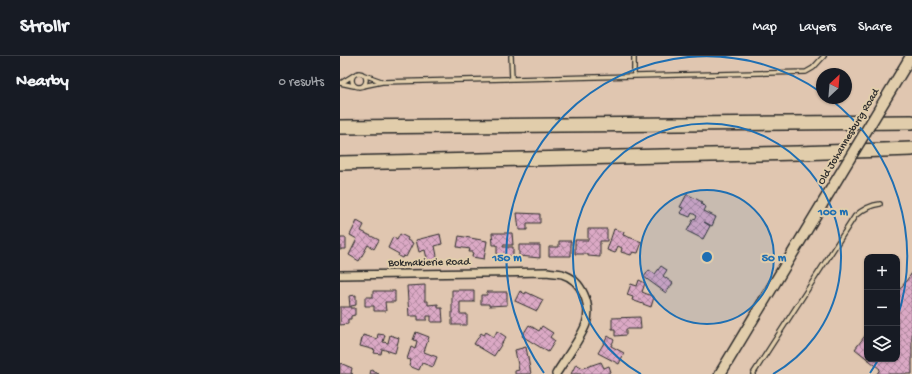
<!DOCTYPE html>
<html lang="en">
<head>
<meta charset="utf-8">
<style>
  body { margin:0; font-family:"Gochi Hand",sans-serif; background:#242831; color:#f1f3f6 }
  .controls { position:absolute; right:12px; bottom:12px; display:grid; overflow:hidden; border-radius:8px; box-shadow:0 1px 3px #0004 }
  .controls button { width:36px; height:36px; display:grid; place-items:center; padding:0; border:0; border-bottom:1px solid #363941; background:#171b24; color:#f1f3f6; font:20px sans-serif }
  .compass { position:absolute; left:476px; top:12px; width:36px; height:36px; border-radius:50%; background:#171b24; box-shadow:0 1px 3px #0004; rotate:26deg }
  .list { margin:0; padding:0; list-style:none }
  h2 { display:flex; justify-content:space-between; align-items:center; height:52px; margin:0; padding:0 16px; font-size:17px }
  h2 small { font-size:13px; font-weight:400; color:#9ea1a6 }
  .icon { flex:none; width:22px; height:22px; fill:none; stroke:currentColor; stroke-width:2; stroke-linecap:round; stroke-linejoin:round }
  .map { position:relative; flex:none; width:572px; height:318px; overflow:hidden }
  header { display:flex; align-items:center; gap:24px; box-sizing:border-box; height:56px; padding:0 20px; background:#171b24; border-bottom:1px solid #363941 }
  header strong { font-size:19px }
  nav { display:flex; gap:22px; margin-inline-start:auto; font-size:14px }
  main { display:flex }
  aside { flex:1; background:#171b24 }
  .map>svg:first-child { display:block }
</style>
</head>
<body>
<header>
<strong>Strollr</strong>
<nav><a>Map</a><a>Layers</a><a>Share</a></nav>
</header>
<main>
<aside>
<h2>Nearby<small>0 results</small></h2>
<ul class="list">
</ul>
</aside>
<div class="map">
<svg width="572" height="318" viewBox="0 0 572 318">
  <defs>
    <pattern id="building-cross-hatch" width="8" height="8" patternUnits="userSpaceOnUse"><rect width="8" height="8" fill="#dba9c5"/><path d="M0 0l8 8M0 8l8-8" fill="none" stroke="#b28aa0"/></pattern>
  </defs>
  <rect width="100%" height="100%" fill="#e0c6b0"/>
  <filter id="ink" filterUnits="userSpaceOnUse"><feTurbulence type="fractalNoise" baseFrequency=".025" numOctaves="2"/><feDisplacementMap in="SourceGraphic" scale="8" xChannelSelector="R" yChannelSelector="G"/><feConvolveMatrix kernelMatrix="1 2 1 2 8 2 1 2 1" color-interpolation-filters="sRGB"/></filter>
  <g filter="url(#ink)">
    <path fill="url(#building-cross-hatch)" stroke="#2b2b2b" d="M347,138L362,146L361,148L366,151L364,155L376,161L372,170L364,166L370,170L363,183L347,175L354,162L355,163L357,160L352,157L350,161L340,157L343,152L340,151Z
      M177,157L200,158V167H187V174H179Z
      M17,165L24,169L21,175L39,184L34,193L28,189L19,205L9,199L17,183L10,179Z
      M248,173H267V185H260V201L248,200V198H235V184H248Z
      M274,173L284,176L283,179L302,186L298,197L293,196L291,199L281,196L282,192L278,190L275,197L267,194Z
      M152,177H172L173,189H163V191H173V200H157V189H153Z
      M60,178L68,182L67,184L73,187L66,201L63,200L62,202L58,200L59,198L48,192L53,181L57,184Z
      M100,178L102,188L95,190L98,205L88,207L85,194L79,196L76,184Z
      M119,180L147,185L144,203L132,201L133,196H129L130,193L117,191Z
      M0,182H6V193H1V194H0Z
      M219,185H231V200H209V191H219Z
      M179,189H200V202L179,200Z
      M321,210L327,214L323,220L333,227L326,237L304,221L309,214L315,218Z
      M572,217V318H537L540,313L515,293L527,277V303H557V237Z
      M299,224L305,227L302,236L314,241L311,251L292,244L293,241L287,239L291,228L297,230Z
      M85,229V245H88V249L98,248V252H102L103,266H91V260H87V264H78V260H69L67,230Z
      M112,234H134V246H120V258H127V269H112Z
      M33,235H55V246H45L46,255H34V250H25V241H33Z
      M180,235L185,238L186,236L203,244L197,255L175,245Z
      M147,236H167V249L149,250V248H141V239H147Z
      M16,239V249L11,250V252H15V259L11,260V263H8V268L0,269V251H10L9,240Z
      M300,261L301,273H286V279L275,280V273H272V262Z
      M189,269L199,275L202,270L213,277L210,281L215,285L208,296L182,280Z
      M157,275L166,281L154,300L134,288L141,277L144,279L146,276L154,281Z
      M76,276L89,281L84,296L97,301L93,311L82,307L79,314L69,310L71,304L67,303L71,291L75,293L77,285L73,284Z
      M38,278L45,279L43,286L48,287L50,279L59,282L55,297L42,293L41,298L34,297L35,294L20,290L23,279L37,283Z
      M268,280L274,284L271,290L284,297L279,308L258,297Z
      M186,291L191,318H175V315L179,314L175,294Z
      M261,306L264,312L269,310L271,316L267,318H231L236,308L243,312Z
      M0,307L12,312L11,317L13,318H0Z
      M31,314L39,318H30Z"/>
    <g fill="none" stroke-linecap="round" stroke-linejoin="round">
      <defs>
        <path id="lane" d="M171,0L172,23
          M294,0V20
          M12 24a7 7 0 1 1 14 0a7 7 0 1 1-14 0Z
          M24,19L41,25
          M0,27L14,30
          M1,27L14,19
          M23,30L42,26L466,16L473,12L484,0
          M413,318L515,160C522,154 530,149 540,148"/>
        <path id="street" d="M0,219L207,216C212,217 218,217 222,218C242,224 252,249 246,268C241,282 224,305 216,318"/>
        <path id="secondary" d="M564,12L571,0
          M380,318L490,135"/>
        <path id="highway" d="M0,71L572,66
          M0,107L458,97L572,93"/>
      </defs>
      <use href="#lane" stroke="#2b2b2b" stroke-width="6"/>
      <use href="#street" stroke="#2b2b2b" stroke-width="10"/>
      <use href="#secondary" stroke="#2b2b2b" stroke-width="13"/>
      <use href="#highway" stroke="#2b2b2b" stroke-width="16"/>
      <use href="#lane" stroke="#e1cdab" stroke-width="3.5"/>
      <use href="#street" stroke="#e1cdab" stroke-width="7"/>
      <use href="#secondary" stroke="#e1cdab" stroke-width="10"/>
      <use href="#highway" stroke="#e1cdab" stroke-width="13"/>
      <defs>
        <path id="secondary-bridge" d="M490,135L564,12"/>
      </defs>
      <use href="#secondary-bridge" stroke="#2b2b2b" stroke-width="13" stroke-linecap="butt"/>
      <use href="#secondary-bridge" stroke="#e1cdab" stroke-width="10"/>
    </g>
  </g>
  <circle cx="367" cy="201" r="67" fill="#1f6fb2" fill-opacity=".12"/>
  <g fill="none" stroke="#1f6fb2" stroke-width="2">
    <circle cx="367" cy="201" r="67"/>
    <path d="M301 318A134 134 0 1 1 433 318"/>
    <path d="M538 304A200 200 0 0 1 530 317M204 317A200 200 0 0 1 482 37M489 42A200 200 0 0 1 557 263"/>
  </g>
  <g text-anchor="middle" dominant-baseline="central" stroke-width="4" stroke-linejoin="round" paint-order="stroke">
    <g font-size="11" fill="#2b2b2b" stroke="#e1cdab">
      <text transform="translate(509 81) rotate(-59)">Old Johannesburg Road</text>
      <text transform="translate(89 207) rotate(-1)">Bokmakierie Road</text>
    </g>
  </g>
  <circle cx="367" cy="201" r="6" fill="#1f6fb2" stroke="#e1cdab" stroke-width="2"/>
  <g font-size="12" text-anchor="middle" font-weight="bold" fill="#1f6fb2" stroke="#e1cdab" stroke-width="4" stroke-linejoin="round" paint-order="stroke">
    <text x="493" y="159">100 m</text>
    <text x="434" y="205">50 m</text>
    <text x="167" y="205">150 m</text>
  </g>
</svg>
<div class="controls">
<button>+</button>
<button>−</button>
<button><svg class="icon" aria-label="layers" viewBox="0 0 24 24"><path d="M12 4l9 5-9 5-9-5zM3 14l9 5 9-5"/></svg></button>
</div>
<svg class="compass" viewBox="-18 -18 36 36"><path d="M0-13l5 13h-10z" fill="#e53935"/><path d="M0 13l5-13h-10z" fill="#9ea1a6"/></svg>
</div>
</main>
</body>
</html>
